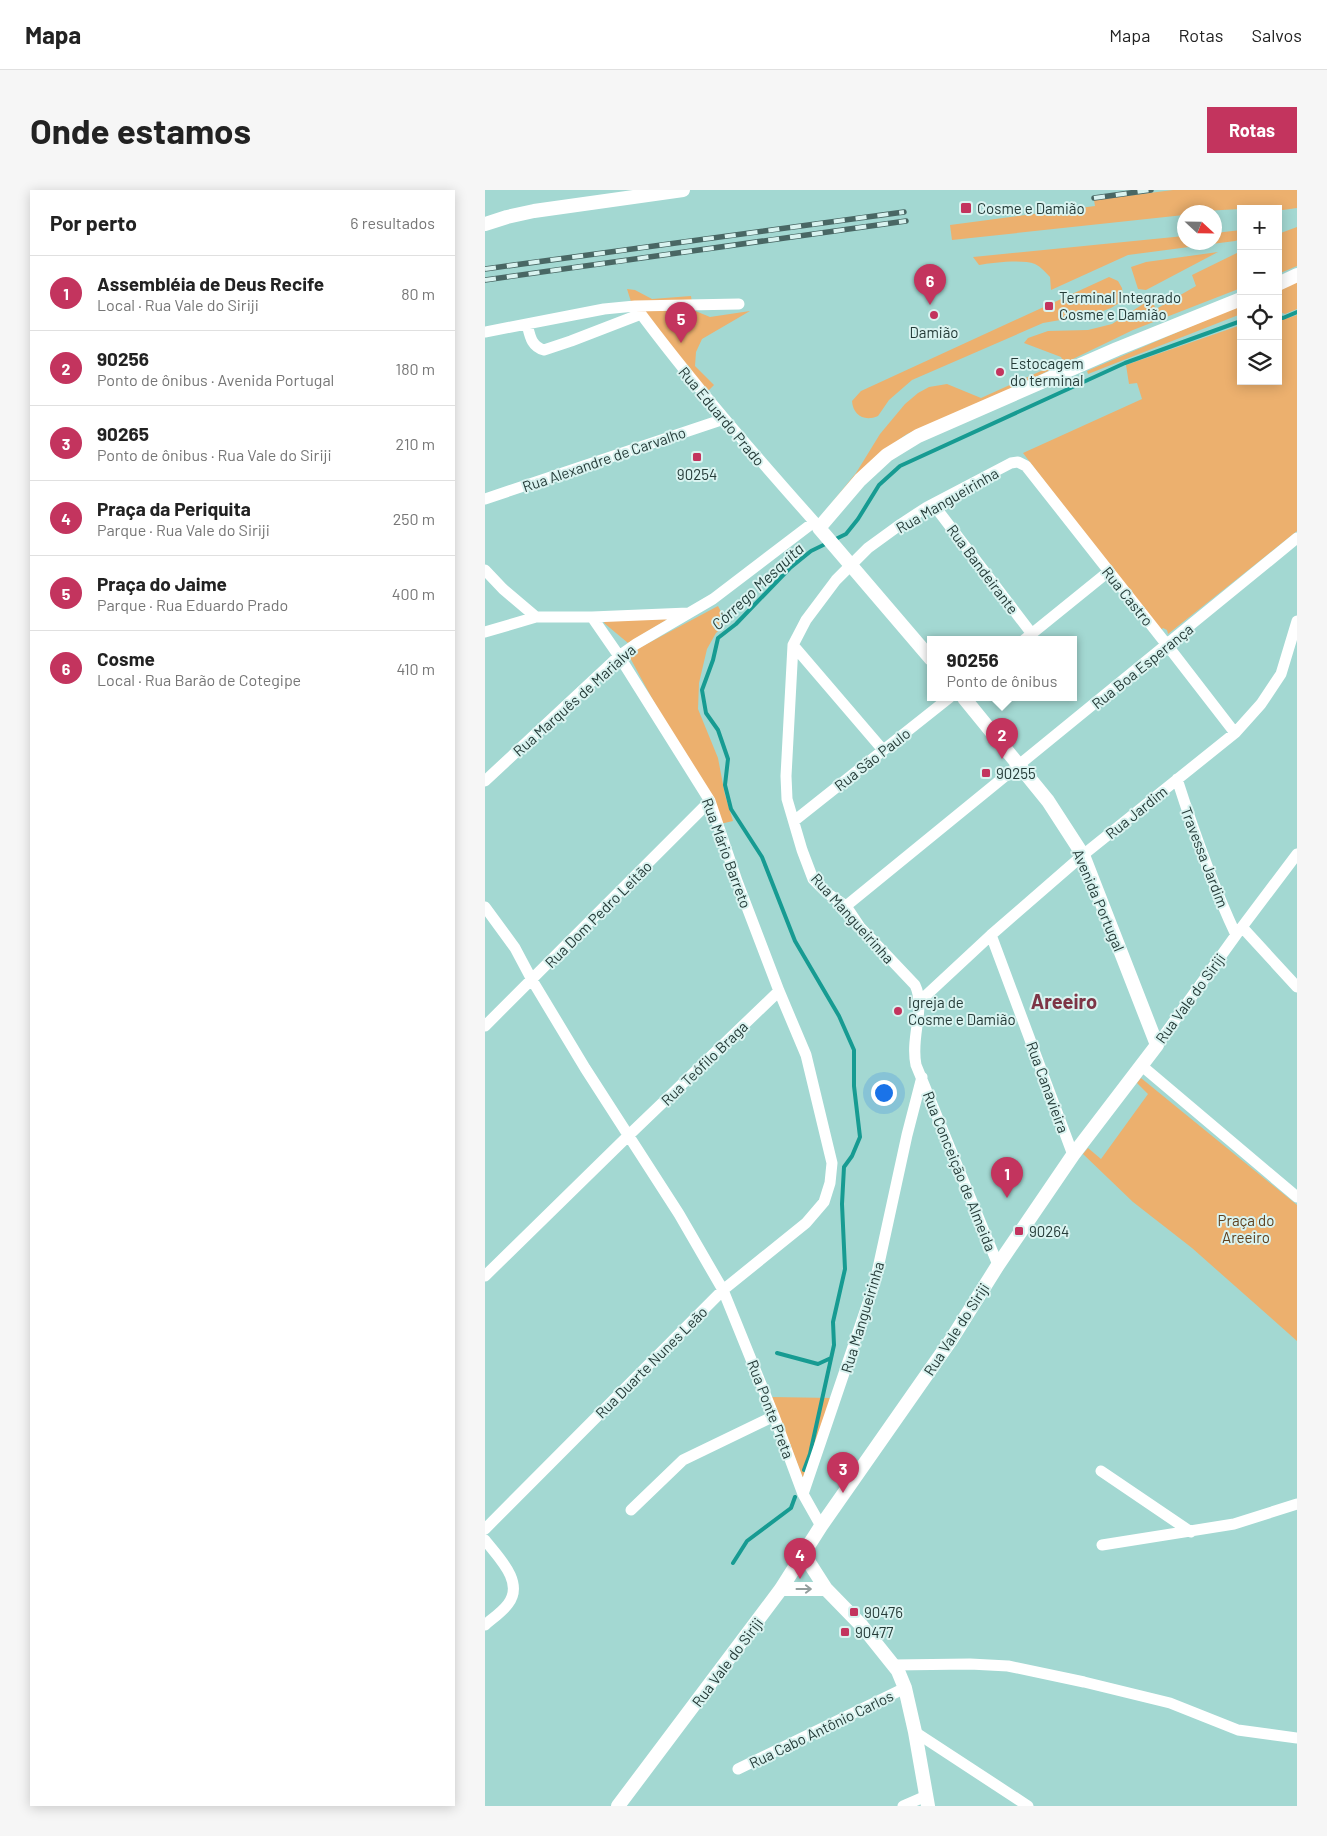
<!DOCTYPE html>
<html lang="pt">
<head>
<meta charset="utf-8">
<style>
  body { margin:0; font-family:Barlow,sans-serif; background:#f6f6f6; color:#222 }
  .controls { position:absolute; right:15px; top:15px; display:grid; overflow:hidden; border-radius:0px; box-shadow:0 2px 12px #0003 }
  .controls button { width:45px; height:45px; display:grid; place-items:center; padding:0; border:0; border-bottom:1px solid #e0e0e0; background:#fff; color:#222; font:25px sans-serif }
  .compass { position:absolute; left:692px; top:15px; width:45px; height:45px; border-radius:50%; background:#fff; box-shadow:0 2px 12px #0003; rotate:112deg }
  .you { position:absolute; left:398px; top:902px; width:18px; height:18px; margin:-12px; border:4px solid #fff; border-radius:50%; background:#1a73e8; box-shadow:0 0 0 8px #1a73e833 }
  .badge { display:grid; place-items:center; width:32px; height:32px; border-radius:50%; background:#c3345e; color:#fff; font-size:16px; font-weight:700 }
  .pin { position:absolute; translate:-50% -41px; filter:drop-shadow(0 1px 2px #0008) }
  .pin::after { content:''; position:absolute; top:26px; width:18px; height:15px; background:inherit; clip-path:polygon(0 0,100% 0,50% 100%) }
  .popup { position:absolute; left:442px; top:446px; width:150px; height:65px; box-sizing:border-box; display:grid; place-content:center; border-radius:0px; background:#fff; filter:drop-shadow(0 1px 4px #0005); font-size:16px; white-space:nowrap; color:#767676 }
  .popup b { font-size:19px; color:#222 }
  .popup::after { content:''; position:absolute; left:50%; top:100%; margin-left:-10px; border:10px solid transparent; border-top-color:#fff }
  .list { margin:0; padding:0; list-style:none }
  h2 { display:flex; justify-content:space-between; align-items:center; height:65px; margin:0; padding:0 20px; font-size:21px }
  h2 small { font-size:16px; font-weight:400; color:#767676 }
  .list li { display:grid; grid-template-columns:32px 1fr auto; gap:15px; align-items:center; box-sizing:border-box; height:75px; padding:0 20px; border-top:1px solid #e0e0e0 }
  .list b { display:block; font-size:19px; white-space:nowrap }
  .list p { margin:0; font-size:16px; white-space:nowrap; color:#767676 }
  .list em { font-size:16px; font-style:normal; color:#767676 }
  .icon { flex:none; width:28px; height:28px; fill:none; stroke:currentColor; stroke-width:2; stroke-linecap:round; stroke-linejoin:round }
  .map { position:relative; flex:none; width:812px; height:1616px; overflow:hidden; border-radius:0px }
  header { display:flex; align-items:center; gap:30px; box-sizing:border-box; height:70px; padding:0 25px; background:#fff; border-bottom:1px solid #e0e0e0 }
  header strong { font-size:24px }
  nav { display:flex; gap:28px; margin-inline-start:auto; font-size:18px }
  .intro { display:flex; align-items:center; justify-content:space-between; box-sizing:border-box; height:120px; padding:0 30px }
  h1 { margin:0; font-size:35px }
  .button { padding:12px 22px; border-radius:0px; background:#c3345e; color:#fff; font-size:18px; font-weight:700 }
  main { display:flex; gap:30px; padding:0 30px }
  aside { flex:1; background:#fff; border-radius:0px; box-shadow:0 2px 12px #0003 }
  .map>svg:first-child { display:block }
</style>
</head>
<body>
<header>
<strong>Mapa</strong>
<nav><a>Mapa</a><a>Rotas</a><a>Salvos</a></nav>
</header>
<div class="intro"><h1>Onde estamos</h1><a class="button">Rotas</a></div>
<main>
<aside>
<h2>Por perto<small>6 resultados</small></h2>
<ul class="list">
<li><span class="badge">1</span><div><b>Assembléia de Deus Recife</b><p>Local · Rua Vale do Siriji</p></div><em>80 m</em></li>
<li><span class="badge">2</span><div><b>90256</b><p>Ponto de ônibus · Avenida Portugal</p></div><em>180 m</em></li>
<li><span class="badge">3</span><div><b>90265</b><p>Ponto de ônibus · Rua Vale do Siriji</p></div><em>210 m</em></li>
<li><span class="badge">4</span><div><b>Praça da Periquita</b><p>Parque · Rua Vale do Siriji</p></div><em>250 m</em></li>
<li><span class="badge">5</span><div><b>Praça do Jaime</b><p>Parque · Rua Eduardo Prado</p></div><em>400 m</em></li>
<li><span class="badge">6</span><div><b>Cosme</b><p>Local · Rua Barão de Cotegipe</p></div><em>410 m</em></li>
</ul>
</aside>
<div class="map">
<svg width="812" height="1616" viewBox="0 0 812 1616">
  <rect width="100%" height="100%" fill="#a3d8d2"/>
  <path fill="#ecb06e" d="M688,0H812V18L798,20L756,19L699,22V25L467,50L465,35L610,16L609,10Z
    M812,37V76L793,84V44Z
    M756,40V49L750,51L643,65L566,100L565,87C560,82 556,77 550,74C537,69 507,73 494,75L488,67L699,46V52H729L730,43Z
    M756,61V98L648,140L509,207L422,244L395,263L345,315L371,283L395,244L420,214L433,203L444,197L462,194L496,208L578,171L576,167L539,153L543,148L563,141L603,140L627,134L666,109L671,119L711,96L707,85Z
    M733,62L661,100L653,99L646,77L661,72Z
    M624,87L633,91L637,98L638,106L634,113L626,118L610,124L558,133L427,190L404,210L393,226C379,232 368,225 367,211L376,201Z
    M812,91V119L800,124L793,121V99Z
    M142,99L150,100L167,109L206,106L208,120L225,127L265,121L217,149L211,162L210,176L229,195L220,204L148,118Z
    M756,115V124L603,184L602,181Z
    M812,125V341L683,444L682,440L678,438L674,442L538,263L657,209L652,193L644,194L641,175L756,135V191H793V130H797Z
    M233,416L242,433L231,443L222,459L214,493L213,519L233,568L240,605L248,631L235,634L143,464Z
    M183,429L143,453L119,433L120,430Z
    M656,888L812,1015V1151L707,1058L648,1012L598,964L603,958L616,969L663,904L652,893Z
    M287,1207L348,1208L318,1288L317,1286Z"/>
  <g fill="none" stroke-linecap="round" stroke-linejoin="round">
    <path stroke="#179b92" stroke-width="4" d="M793,127L798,128L812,122
      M292,1163L333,1174L346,1168
      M319,1280L325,1264L349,1155L348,1132L360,1079L357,1014L359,977L367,966L375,947L369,896V860L354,826L310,751L277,667L246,619L240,595L243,569L233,540L221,523L217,500L228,470L233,448L251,434L305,378L326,361L361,344L373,329L394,295L415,276L640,173L756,131
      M248,1373L262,1351L306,1318L310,1307"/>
    <path stroke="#fff" stroke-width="11" d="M150,116C207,193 270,265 333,336
      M42,134C45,146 46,156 59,160L86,151L156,124
      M0,142L119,119L150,116L254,114
      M0,309L239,229
      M448,314L547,444
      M0,380L18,399L51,427
      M0,442L51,427H107L203,423
      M539,450L623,382
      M308,455L398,560
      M692,589C709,642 727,694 751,745
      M0,591L134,466L151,454L228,409L329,332
      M309,631L464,508
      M361,716L812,348
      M0,717L30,758L47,790L100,878L194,1024L238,1100L289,1226L318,1304L336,1336
      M757,737L812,797
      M506,745L588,965
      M435,811L506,745L598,665L750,543L776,514L796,484L812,431
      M0,836L225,611
      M672,855L751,745L812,664
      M657,876L812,1007
      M513,1075L431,875C425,847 441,818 430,795L375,737L361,716L342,703L328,689L317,660L302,609L301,586L308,455L321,430L351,390L383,358L416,334L442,317L526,273L533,272L541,276L682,455L750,543
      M0,1086L144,945L294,801
      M616,1281L706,1342
      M318,1304L390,1092L422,945L437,887
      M146,1320L198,1270L289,1226
      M0,1339L238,1100L321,1033L339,1012L345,993L347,973L321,865L294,801L252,691L225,611L134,466L107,427
      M0,1350C13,1367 40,1392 23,1414C17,1422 8,1428 0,1435
      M617,1355L749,1334L812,1314
      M408,1475L485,1474L523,1476L599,1492L685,1513L753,1540L812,1548
      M430,1542L543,1616
      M253,1579L420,1498
      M418,1616L441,1606"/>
    <path stroke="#fff" stroke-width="14" d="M0,34L22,27L49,21L198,0
      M793,94L812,85
      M446,469L334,338L375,290L402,265L433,246L632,159L756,109
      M318,1363L341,1399L377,1436L413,1481L420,1498L430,1542L443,1616
      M296,1399H341
      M133,1616L296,1399L336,1336L466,1150L513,1075L588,965L672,855L598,665L563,611L479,508"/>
    <defs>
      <path id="rail" d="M609,8L666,0
        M0,79L419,22
        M0,90L421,31"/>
    </defs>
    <use href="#rail" stroke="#496764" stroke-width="5.5"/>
    <use href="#rail" stroke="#d9f3f0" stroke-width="4" stroke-dasharray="11" stroke-linecap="butt"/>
  </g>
  <defs><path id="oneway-shaft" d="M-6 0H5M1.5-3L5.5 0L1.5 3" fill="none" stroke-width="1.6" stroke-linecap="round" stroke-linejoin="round" transform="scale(1.25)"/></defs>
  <use stroke="#929d9c" href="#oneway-shaft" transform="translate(319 1399)"/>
  <g fill="#c3345e" stroke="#d9f3f0" stroke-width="2">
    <rect x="475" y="12" width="12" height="12" rx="2.5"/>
    <rect x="559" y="111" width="10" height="10" rx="2.5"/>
    <circle cx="449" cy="125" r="5"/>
    <circle cx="515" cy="182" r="5"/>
    <rect x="207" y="262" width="10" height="10" rx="2.5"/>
    <rect x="496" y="578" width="10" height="10" rx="2.5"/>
    <circle cx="413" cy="821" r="5"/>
    <rect x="529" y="1036" width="10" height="10" rx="2.5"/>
    <rect x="364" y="1417" width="10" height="10" rx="2.5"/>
    <rect x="355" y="1437" width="10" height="10" rx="2.5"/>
  </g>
  <g text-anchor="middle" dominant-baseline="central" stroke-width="4" stroke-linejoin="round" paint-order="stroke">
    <g font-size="15" fill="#253b38" stroke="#d9f3f0" text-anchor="start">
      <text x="492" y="18">Cosme e Damião</text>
      <text x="574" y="107">Terminal Integrado<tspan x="574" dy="17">Cosme e Damião</tspan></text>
      <text x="449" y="142" text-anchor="middle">Damião</text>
      <text x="525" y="173">Estocagem<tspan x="525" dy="17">do terminal</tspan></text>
      <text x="212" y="284" text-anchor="middle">90254</text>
      <text x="511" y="583">90255</text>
      <text x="423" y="812">Igreja de<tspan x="423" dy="17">Cosme e Damião</tspan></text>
      <text x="544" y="1041">90264</text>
      <text x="379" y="1422">90476</text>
      <text x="370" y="1442">90477</text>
    </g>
    <g font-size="15" fill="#253b38" stroke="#d9f3f0">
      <text transform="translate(237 226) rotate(50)">Rua Eduardo Prado</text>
      <text transform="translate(119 269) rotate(-19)">Rua Alexandre de Carvalho</text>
      <text transform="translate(462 310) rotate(-30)">Rua Mangueirinha</text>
      <text transform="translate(498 379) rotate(53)">Rua Bandeirante</text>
      <text transform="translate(643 406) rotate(51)">Rua Castro</text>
      <text transform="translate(657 476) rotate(-39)">Rua Boa Esperança</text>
      <text transform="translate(89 510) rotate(-42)">Rua Marquês de Marialva</text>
      <text transform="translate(387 569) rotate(-38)">Rua São Paulo</text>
      <text transform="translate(651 622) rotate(-39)">Rua Jardim</text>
      <text transform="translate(242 663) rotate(70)">Rua Mário Barreto</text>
      <text transform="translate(720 667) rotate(69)">Travessa Jardim</text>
      <text transform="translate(614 710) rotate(67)">Avenida Portugal</text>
      <text transform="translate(113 724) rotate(-45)">Rua Dom Pedro Leitão</text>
      <text transform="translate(368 728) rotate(48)">Rua Mangueirinha</text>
      <text transform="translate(705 808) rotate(-54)">Rua Vale do Siriji</text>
      <text transform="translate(219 873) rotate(-44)">Rua Teófilo Braga</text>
      <text transform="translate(563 897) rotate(70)">Rua Canavieira</text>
      <text transform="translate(475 981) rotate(68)">Rua Conceição de Almeida</text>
      <text transform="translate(377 1127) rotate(-73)">Rua Mangueirinha</text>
      <text transform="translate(471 1139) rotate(-57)">Rua Vale do Siriji</text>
      <text transform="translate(166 1172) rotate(-45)">Rua Duarte Nunes Leão</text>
      <text transform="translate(286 1219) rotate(69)">Rua Ponte Preta</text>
      <text transform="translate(242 1472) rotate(-53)">Rua Vale do Siriji</text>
      <text transform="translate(336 1539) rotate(-26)">Rua Cabo Antônio Carlos</text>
    </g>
    <g font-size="15" fill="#5e401e" stroke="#d9f3f0">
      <text x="761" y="1030">Praça do<tspan x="761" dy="17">Areeiro</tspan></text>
    </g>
    <g font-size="16" font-style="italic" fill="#1f3936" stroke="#d9f3f0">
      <text transform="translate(272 396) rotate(-43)">Córrego Mesquita</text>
    </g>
    <g font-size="20" font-weight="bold" fill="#7d3546" stroke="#d9f3f0">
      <text x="579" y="811">Areeiro</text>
    </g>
  </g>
</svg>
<div class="controls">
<button>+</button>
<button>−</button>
<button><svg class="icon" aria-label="locate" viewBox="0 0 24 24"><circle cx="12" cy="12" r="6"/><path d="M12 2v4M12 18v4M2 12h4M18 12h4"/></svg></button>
<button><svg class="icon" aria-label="layers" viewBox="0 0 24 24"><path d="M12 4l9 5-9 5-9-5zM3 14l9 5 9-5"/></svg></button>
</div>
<svg class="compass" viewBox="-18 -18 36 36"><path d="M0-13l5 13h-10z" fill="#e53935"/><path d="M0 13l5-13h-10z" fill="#767676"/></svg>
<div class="you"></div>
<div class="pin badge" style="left:522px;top:1008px">1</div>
<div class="pin badge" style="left:517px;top:569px">2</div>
<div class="popup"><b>90256</b>Ponto de ônibus</div>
<div class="pin badge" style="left:358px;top:1303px">3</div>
<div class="pin badge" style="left:315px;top:1389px">4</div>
<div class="pin badge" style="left:196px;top:153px">5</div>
<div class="pin badge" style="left:445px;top:115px">6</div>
</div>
</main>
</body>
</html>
